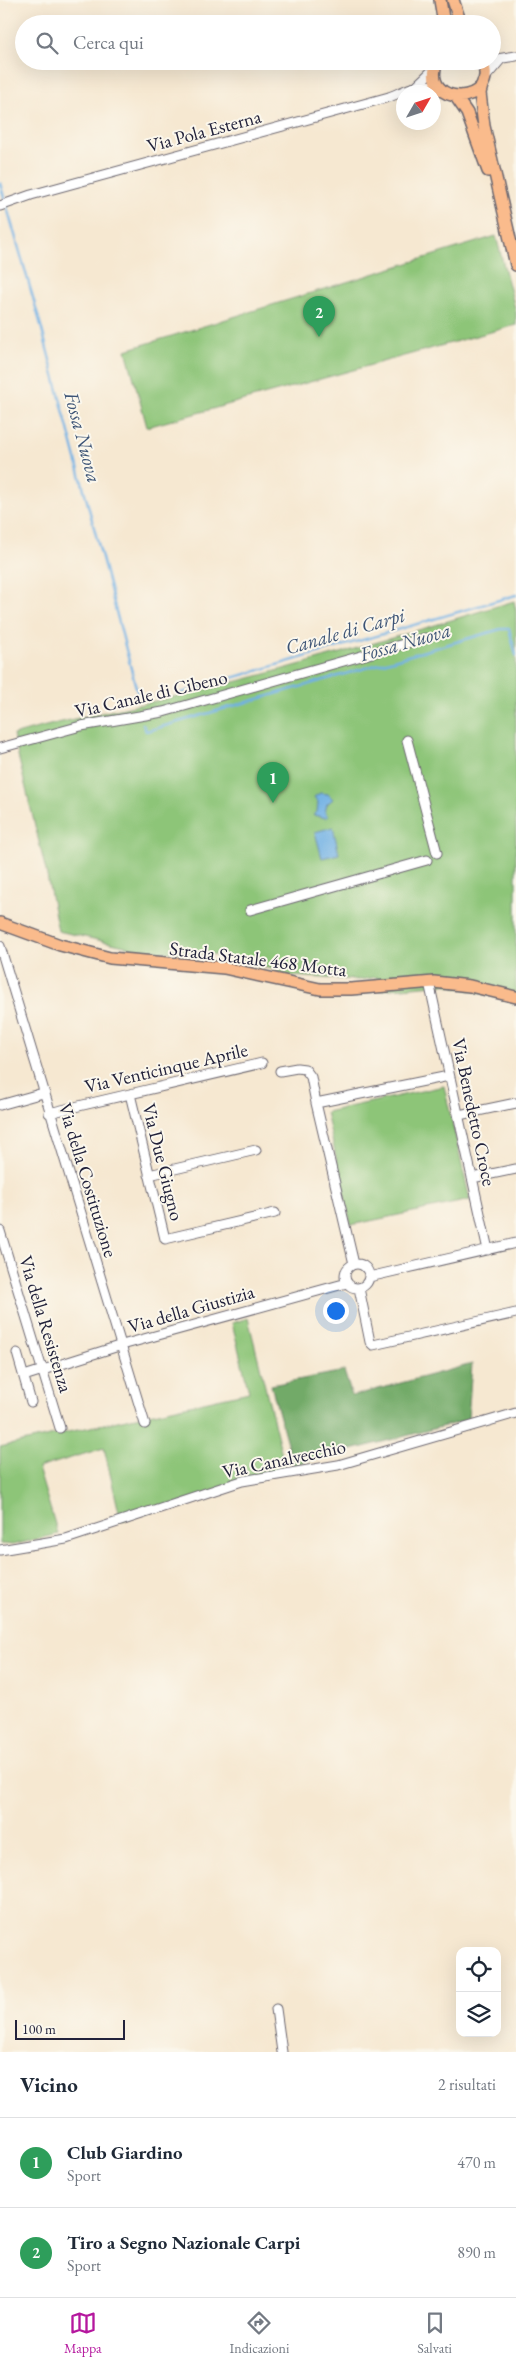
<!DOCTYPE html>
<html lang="it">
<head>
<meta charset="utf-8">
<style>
  body { margin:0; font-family:"EB Garamond",serif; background:#f6f6f7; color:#1f2937 }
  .controls { position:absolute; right:15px; bottom:15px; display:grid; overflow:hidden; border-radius:10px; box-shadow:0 5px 20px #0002 }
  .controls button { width:45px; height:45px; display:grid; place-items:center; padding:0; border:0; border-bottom:1px solid #e0e1e3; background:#fff; color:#1f2937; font:25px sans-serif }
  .compass { position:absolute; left:396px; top:85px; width:45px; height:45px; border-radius:50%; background:#fff; box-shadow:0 5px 20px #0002; rotate:51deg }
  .scale { position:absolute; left:15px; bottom:12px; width:110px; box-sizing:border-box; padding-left:5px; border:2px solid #22223b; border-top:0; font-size:14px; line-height:18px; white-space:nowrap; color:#22223b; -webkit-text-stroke:4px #fbf7ec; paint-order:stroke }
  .you { position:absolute; left:335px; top:1310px; width:18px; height:18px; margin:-12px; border:4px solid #fff; border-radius:50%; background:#1a73e8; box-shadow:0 0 0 8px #1a73e833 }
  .badge { display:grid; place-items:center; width:32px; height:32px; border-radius:50%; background:#b5179e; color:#fff; font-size:16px; font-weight:700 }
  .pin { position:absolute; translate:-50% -41px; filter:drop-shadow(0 1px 2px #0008) }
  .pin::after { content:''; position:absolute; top:26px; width:18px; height:15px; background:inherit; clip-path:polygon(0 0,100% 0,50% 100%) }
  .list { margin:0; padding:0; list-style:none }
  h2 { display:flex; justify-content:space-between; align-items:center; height:65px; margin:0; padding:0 20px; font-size:21px }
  h2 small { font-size:16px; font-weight:400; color:#747a83 }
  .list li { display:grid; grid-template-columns:32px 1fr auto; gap:15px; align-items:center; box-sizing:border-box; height:90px; padding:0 20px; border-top:1px solid #e0e1e3 }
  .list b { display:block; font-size:19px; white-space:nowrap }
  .list p { margin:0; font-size:16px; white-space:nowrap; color:#747a83 }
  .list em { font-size:16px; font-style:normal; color:#747a83 }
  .icon { flex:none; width:28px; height:28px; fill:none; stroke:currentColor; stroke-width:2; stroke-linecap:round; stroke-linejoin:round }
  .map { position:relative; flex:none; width:516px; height:2052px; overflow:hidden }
  .search { position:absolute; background:#fff; box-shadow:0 5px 20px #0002; left:15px; right:15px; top:15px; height:55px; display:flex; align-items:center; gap:12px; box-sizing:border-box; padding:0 18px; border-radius:28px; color:#747a83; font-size:19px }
  .sheet { height:245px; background:#fff }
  nav { display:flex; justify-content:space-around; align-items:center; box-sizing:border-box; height:70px; border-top:1px solid #e0e1e3; background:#fff; font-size:14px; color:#747a83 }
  nav a { display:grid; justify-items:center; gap:2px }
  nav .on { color:#b5179e }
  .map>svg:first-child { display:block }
</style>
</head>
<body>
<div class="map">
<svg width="516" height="2052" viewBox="0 0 516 2052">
  <rect width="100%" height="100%" fill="#fbf7ec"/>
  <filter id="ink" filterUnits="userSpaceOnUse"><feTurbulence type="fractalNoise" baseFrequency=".02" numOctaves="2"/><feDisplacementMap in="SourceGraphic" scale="10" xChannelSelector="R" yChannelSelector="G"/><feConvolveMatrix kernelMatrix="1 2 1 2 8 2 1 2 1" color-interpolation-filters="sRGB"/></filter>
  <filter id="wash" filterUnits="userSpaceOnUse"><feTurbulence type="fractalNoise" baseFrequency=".0096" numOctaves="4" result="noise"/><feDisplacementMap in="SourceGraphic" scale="20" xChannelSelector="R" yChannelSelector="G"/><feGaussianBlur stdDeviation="1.12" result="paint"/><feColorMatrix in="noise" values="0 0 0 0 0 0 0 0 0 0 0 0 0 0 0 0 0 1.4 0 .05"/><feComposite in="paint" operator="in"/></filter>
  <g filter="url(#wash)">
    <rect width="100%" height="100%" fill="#f6e8d1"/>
    <path fill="#8dc578" stroke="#58745a" d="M496,236L516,312V325L147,427L126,350Z
      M514,601L516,611V1002L444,984L380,990L377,977L360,980L290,976L272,969L215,955L147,951L58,931L46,871L13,735C70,718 129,708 186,694C296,668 405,634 514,601Z
      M444,1086L470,1200L351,1225L326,1112Z
      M248,1318L286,1471L121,1521L104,1448L38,1468L58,1534L13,1545L0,1544V1447L249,1392L232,1323Z"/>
    <path fill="#72aa68" stroke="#4a6652" d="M472,1364L468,1420L293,1465L271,1385L344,1371L352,1396Z"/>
    <path fill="#70b0e4" stroke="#496990" d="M320,793L328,794L333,799L327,804L325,813L328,816L326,818L313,815L317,812L318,802L314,797Z
      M333,827L339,854L322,858L315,832Z"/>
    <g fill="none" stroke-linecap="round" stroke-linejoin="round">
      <path stroke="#70b0e4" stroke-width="2.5" d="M0,183L40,322L139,699
        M181,693L516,595
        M143,724L146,731L154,729L501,629H509L516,655"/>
    </g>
  </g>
  <g filter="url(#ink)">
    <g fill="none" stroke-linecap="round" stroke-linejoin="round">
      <defs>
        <path id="minor" d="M497,59L516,56
          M484,79L501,59
          M416,86L435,68
          M0,206L31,195L389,97C405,91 421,81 439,87
          M407,740L437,853
          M0,748L81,726L163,712L425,638
          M250,910L427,860
          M0,946L145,1424
          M429,982L488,1250
          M280,1071L297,1068L305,1069L311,1077L316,1103
          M130,1094L165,1239L275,1213
          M0,1105L43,1093
          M49,1113L262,1063
          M459,1115L516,1103
          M149,1175L256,1150
          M472,1178L516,1169
          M0,1231L60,1428
          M354,1264L316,1103L449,1076
          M345 1276a12 12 0 1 1 24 0a12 12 0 1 1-24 0Z
          M369,1277L516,1243
          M359,1288L370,1342L373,1345L516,1313
          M17,1353L31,1402
          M24,1376L122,1345L347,1283
          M0,1550L66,1539L242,1481L338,1465L516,1413
          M276,2009L282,2052"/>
        <path id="major" d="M440,0L444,24
          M453,0L461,24
          M437,61C419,109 502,106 482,61
          M483,82L480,93L484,126L516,265
          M456,97L467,113L488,171
          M0,923L60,945L110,958L224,968L320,989H351L434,982L470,986L516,997"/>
      </defs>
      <use href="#minor" stroke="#6c6770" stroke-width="11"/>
      <use href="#major" stroke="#6c6770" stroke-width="14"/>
      <use href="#minor" stroke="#fff" stroke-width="9"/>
      <use href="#major" stroke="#fabb8c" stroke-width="11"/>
    </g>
  </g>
  <g text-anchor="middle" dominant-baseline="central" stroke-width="4" stroke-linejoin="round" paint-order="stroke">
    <g font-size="19" fill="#22223b" stroke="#fbf7ec">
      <text transform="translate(204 131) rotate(-15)">Via Pola Esterna</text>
      <text transform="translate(151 694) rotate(-13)">Via Canale di Cibeno</text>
      <text transform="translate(258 959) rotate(7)">Strada Statale 468 Motta</text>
      <text transform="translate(166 1068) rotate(-13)">Via Venticinque Aprile</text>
      <text transform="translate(474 1112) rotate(78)">Via Benedetto Croce</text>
      <text transform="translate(163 1162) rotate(76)">Via Due Giugno</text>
      <text transform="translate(88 1180) rotate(73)">Via della Costituzione</text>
      <text transform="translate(191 1309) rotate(-16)">Via della Giustizia</text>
      <text transform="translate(46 1324) rotate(73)">Via della Resistenza</text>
      <text transform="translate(284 1459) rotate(-12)">Via Canalvecchio</text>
    </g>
    <g font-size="20" font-style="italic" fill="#3d5476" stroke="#fbf7ec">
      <text transform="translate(83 437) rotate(75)">Fossa Nuova</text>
      <text transform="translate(345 631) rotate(-16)">Canale di Carpi</text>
      <text transform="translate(405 642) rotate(-16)">Fossa Nuova</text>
    </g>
  </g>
</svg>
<div class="controls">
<button><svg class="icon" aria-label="locate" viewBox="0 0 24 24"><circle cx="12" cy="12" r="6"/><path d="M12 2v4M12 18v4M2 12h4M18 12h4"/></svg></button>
<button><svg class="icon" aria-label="layers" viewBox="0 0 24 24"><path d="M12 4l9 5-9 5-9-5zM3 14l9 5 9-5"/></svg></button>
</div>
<svg class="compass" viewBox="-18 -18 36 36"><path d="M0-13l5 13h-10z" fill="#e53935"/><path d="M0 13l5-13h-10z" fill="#747a83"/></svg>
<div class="scale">100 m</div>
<div class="you"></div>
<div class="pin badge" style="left:273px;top:803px;background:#2e9e5b">1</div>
<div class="pin badge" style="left:319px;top:337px;background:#2e9e5b">2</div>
<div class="search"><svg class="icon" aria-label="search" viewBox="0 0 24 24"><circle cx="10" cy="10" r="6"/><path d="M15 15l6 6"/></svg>Cerca qui</div>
</div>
<section class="sheet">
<h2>Vicino<small>2 risultati</small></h2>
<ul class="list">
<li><span class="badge" style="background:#2e9e5b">1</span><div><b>Club Giardino</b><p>Sport</p></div><em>470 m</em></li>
<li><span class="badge" style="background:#2e9e5b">2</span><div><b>Tiro a Segno Nazionale Carpi</b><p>Sport</p></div><em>890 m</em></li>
</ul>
</section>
<nav>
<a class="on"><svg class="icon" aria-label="map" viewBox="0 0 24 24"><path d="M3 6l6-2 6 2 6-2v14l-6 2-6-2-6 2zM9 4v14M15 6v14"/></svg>Mappa</a>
<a><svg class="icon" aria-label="directions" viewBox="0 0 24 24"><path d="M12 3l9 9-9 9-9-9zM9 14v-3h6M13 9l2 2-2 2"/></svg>Indicazioni</a>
<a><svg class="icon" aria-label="saved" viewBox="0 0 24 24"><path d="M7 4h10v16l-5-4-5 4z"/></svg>Salvati</a>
</nav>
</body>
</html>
